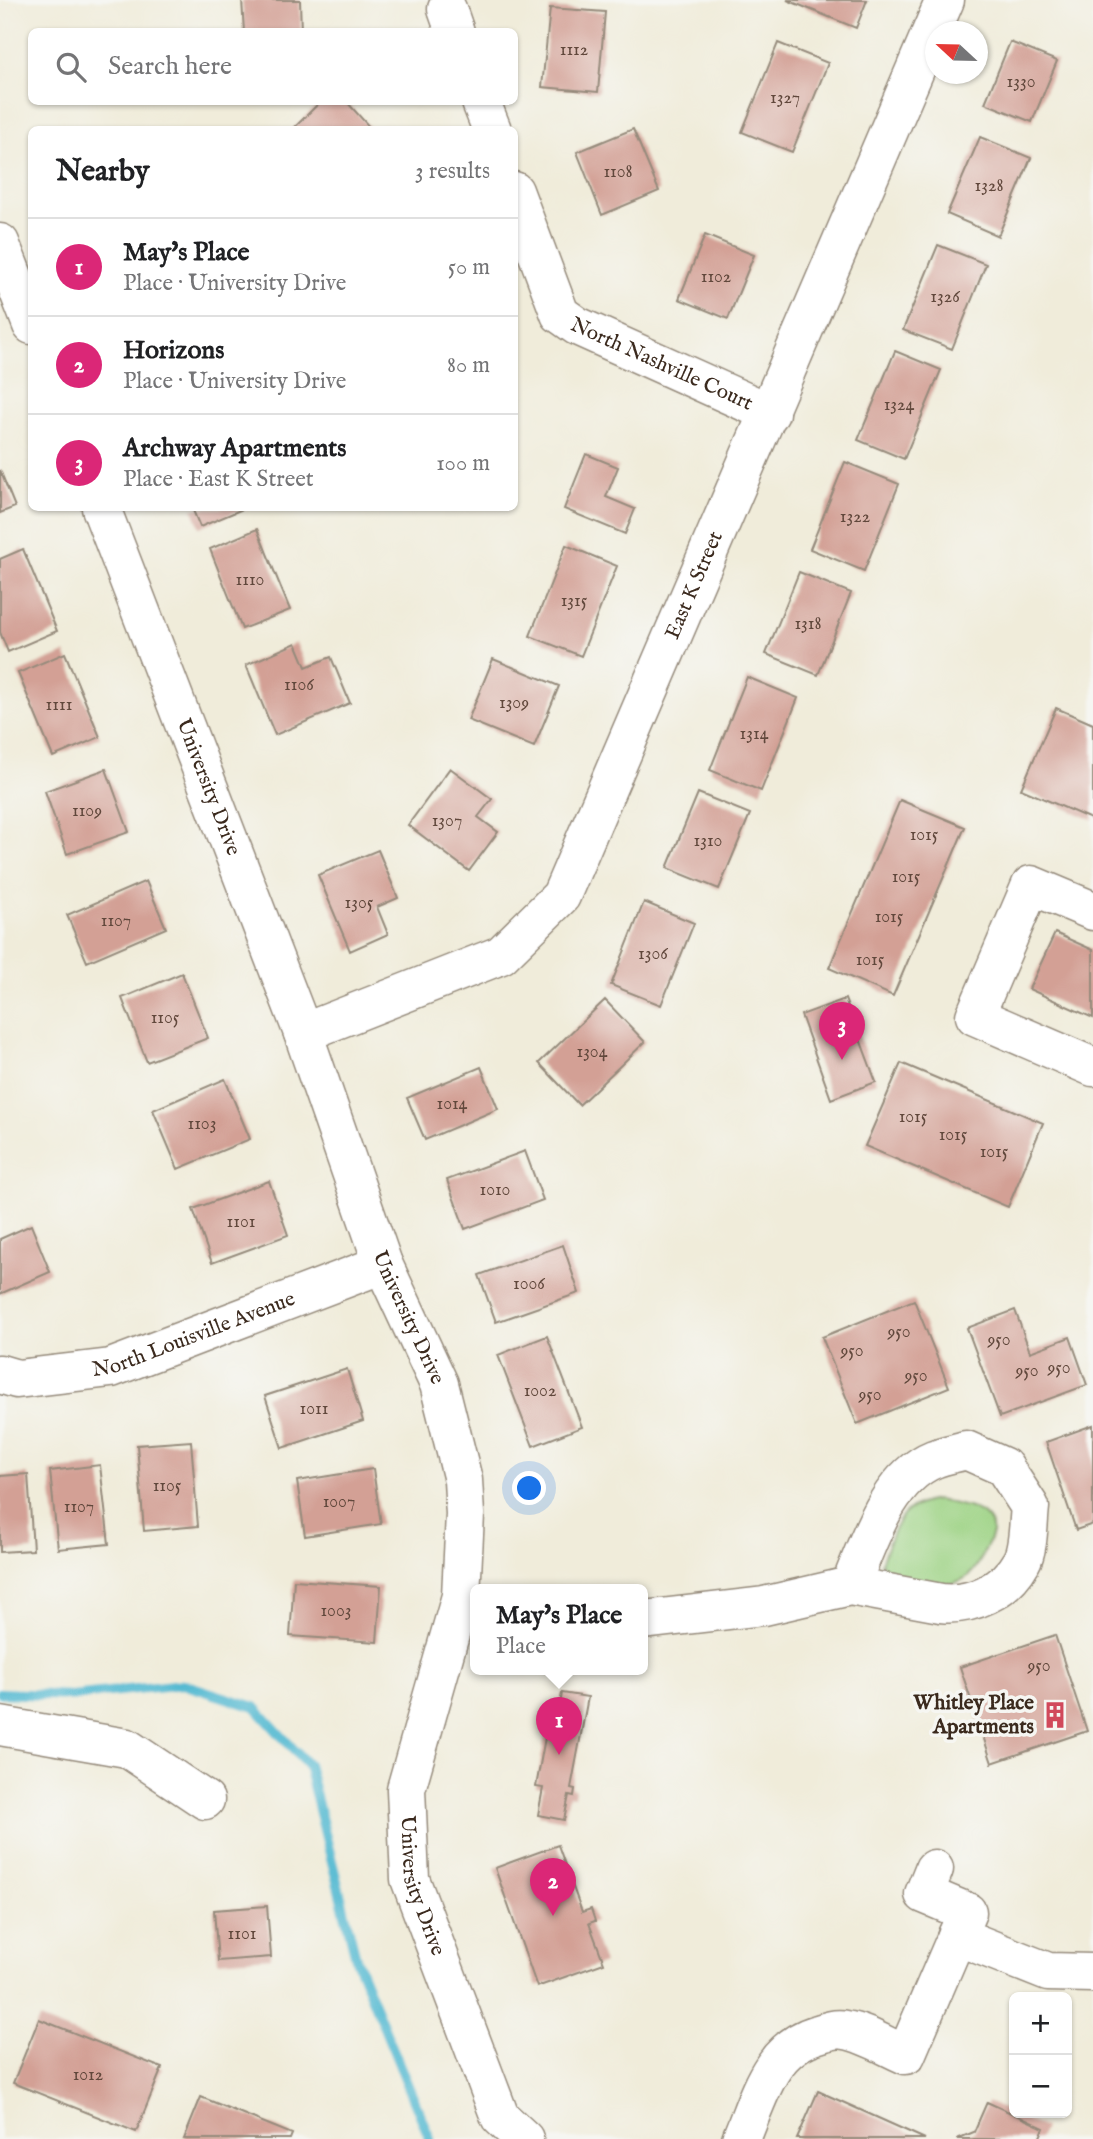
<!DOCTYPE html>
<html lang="en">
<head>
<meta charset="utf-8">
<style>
  body { margin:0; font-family:"IM FELL English",serif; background:#f2f2f2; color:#202124 }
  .controls { position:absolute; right:21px; bottom:21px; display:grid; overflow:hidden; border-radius:10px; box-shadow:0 2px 5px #0004 }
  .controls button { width:63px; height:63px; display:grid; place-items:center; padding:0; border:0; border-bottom:2px solid #e0e0e0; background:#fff; color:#202124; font:35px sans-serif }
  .compass { position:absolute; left:925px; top:21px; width:63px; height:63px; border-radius:50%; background:#fff; box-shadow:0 2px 5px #0004; rotate:292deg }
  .you { position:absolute; left:530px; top:1489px; width:24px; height:24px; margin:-18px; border:5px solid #fff; border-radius:50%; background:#1a73e8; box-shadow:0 0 0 10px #1a73e833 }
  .badge { display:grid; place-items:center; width:46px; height:46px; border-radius:50%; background:#db2777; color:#fff; font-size:23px; font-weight:700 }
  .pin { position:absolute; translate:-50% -58px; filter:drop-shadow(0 2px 4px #0008) }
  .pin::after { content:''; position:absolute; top:37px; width:24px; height:21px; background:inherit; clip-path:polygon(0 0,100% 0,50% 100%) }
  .popup { position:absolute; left:470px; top:1584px; width:178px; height:91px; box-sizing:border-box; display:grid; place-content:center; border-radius:10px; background:#fff; filter:drop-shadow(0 2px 5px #0005); font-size:23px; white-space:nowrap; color:#757577 }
  .popup b { font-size:26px; color:#202124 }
  .popup::after { content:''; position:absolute; left:50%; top:100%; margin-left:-14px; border:14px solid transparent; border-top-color:#fff }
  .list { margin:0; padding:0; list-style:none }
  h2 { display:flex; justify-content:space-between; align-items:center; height:91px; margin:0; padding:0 28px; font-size:30px }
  h2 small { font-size:23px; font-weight:400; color:#757577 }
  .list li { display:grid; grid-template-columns:46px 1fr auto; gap:21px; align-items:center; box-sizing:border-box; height:98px; padding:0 28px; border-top:2px solid #e0e0e0 }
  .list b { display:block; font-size:26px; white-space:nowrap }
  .list p { margin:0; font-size:23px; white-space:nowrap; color:#757577 }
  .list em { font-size:23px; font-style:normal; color:#757577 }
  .icon { flex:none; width:38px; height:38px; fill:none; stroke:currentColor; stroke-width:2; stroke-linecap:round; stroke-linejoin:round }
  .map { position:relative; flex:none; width:1093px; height:2139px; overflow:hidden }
  .search { position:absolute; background:#fff; box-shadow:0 2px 5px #0004; left:28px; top:28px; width:490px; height:77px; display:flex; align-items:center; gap:18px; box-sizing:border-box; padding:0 24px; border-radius:10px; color:#757577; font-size:26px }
  .panel { position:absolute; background:#fff; box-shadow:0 2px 5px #0004; left:28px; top:126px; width:490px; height:385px; border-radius:10px }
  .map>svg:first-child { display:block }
</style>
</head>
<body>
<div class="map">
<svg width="1093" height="2139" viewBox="0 0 1093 2139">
  <rect width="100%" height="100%" fill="#f6f6f2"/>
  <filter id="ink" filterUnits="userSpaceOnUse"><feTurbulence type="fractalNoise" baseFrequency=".0143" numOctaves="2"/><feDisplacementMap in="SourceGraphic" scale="14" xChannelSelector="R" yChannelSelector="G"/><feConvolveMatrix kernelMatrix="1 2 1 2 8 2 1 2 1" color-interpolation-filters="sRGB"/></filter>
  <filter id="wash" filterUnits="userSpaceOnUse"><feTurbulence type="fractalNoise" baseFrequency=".00686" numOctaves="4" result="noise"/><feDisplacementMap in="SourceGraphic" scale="28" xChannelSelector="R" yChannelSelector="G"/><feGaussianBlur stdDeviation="1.57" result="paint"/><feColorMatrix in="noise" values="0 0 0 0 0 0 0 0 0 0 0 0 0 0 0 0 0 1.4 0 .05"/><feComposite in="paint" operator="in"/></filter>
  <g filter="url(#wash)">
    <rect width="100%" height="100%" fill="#f0ecda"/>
    <path fill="#9ed385" stroke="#6c7e52" stroke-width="2" d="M937,1500C953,1504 977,1506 988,1519C995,1527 992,1535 988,1544C982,1555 978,1568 968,1576C947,1592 906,1585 885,1573L881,1562C895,1529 897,1505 937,1500Z"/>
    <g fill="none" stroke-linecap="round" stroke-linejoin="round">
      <path stroke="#54bad2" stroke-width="10" d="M0,1693L72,1696L183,1684L255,1707L308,1765L357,1962L430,2139"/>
    </g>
    <g id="blocks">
      <path fill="#d3a095" d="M242,0H300L301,32H244Z
        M787,0H867L856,28Z
        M550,8L605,12L598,92L542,87Z
        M1010,42L1057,61L1032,122L985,103Z
        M778,43L828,63L792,152L742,132Z
        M320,102H347L372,130H292Z
        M633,129L659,191L602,215L577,152Z
        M980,137L1031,158L998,236L947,214Z
        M705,235L754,255L728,319L679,299Z
        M938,245L986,264L952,349L903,330Z
        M895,351L941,370L904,459L858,440Z
        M586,454L618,467L606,497L635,509L625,534L564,509Z
        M845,462L899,484L864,571L810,549Z
        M0,470L15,507L0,513Z
        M192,508H245L200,527Z
        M257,529L290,610L242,629L210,549Z
        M566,545L617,566L581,656L530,636Z
        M23,549L57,631L8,652L0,632V559Z
        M799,572L851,593L818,675L766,654Z
        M296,643L306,667L331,657L350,703L275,735L246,665Z
        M65,653L100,737L53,757L18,673Z
        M493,659L559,686L534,747L468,720Z
        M747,677L798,698L761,791L710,770Z
        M1056,708L1093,724V820L1021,789Z
        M450,768L492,799L478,817L498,832L469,871L408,825Z
        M106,769L129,832L67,854L45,791Z
        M698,793L750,814L719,889L667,868Z
        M900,800L965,827L893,996L829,968Z
        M378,850L398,898L377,907L388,934L350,951L318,875Z
        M146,881L166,928L87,962L67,915Z
        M644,902L694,923L661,1005L611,985Z
        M1055,933L1093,950V1018L1029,989Z
        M182,973L208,1038L147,1062L122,998Z
        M845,999L876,1082L831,1099L801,1015Z
        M605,1000L645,1042L579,1105L539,1063Z
        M901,1063L1043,1123L1008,1207L865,1146Z
        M481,1067L498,1109L425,1140L407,1098Z
        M225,1079L250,1139L178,1169L153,1110Z
        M525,1151L543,1200L465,1229L447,1180Z
        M269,1181L288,1235L212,1263L193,1209Z
        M31,1225L50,1272L0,1294V1239Z
        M563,1245L579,1293L496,1322L479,1275Z
        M914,1300L949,1387L857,1424L822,1337Z
        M1015,1310L1030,1352L1070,1337L1087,1385L1000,1417L967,1328Z
        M547,1336L582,1427L533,1446L498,1355Z
        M347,1369L363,1421L282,1448L265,1396Z
        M1093,1425V1524L1076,1530L1046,1442Z
        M191,1441L198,1526L144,1531L137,1445Z
        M100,1465L109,1544L58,1549L50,1471Z
        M373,1469L381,1524L305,1536L297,1481Z
        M28,1474L33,1550L0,1552V1476Z
        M294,1580L381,1586L377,1642L290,1636Z
        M1055,1635L1087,1731L992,1763L960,1667Z
        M562,1693L588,1697L571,1788L575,1789L574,1796L569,1795L564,1820L538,1815L543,1788L536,1787L548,1721L557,1723Z
        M558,1845L582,1912L591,1909L595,1921L589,1923L604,1963L537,1987L495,1868Z
        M267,1906L271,1957L218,1961L214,1910Z
        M39,2019L162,2068L136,2132L13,2083Z
        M818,2091L925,2139H797Z
        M201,2097L292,2134L290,2139H184Z
        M987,2102L1044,2128L1039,2139H957L974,2132Z"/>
    </g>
  </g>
  <g filter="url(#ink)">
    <use href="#blocks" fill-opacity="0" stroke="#968b7c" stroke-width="2"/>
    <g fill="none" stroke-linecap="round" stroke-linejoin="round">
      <defs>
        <g id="minor">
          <path d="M447,9L455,32"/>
          <path d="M481,102L492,130"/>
          <path id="s1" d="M514,191L560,314L577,326L770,413"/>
          <path d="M0,243L32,325"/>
          <path id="s2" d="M101,508L303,1033L383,1264L439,1384L463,1480L465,1514L461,1596L406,1789L410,1879L500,2117L524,2139"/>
          <path d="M1093,911L1031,885L975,1016L1093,1067"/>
          <path id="s3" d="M303,1033L501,955L561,896L945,0"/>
          <path id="s4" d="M0,1374L17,1379L111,1368L383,1264"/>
          <path d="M643,1620L764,1606L850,1586L941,1603C972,1606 1005,1591 1021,1562C1029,1548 1028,1523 1030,1507L1004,1467L966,1450C956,1453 944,1455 934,1459C887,1478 868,1544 850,1586"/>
          <path d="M0,1726L127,1748L205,1800"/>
          <path d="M934,1869L924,1894L967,1912L957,1936"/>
          <path d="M741,2139C759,2097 769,2048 818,2034C827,2031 836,2028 845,2030C865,2033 887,2047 906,2055L957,1936L1048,1972L1093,1973"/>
        </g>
      </defs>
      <use href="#minor" stroke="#968b7c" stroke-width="41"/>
      <use href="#minor" stroke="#fff" stroke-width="38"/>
    </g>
  </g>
  <defs>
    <symbol id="building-bare" viewBox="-9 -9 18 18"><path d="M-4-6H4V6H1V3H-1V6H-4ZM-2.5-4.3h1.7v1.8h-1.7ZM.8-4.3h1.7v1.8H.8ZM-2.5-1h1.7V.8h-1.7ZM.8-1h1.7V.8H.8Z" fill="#d1495b" stroke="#f6f6f2" stroke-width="2.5" paint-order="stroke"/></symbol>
  </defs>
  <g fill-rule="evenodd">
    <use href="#building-bare" x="1036" y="1696" width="38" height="38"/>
  </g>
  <g text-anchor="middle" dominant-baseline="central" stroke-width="7" stroke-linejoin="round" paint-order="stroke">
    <g font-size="18" fill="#61483c">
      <text x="574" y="50">1112</text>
      <text x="1021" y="82">1330</text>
      <text x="785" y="98">1327</text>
      <text x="618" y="172">1108</text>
      <text x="989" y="186">1328</text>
      <text x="716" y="277">1102</text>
      <text x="945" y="297">1326</text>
      <text x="899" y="405">1324</text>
      <text x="855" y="517">1322</text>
      <text x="250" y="580">1110</text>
      <text x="574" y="601">1315</text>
      <text x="808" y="624">1318</text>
      <text x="299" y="685">1106</text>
      <text x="514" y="703">1309</text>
      <text x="59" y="705">1111</text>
      <text x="754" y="734">1314</text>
      <text x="87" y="811">1109</text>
      <text x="447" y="821">1307</text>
      <text x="924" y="835">1015</text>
      <text x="708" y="841">1310</text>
      <text x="906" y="877">1015</text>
      <text x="359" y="903">1305</text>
      <text x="889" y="917">1015</text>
      <text x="116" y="921">1107</text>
      <text x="653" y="954">1306</text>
      <text x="870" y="960">1015</text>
      <text x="165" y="1018">1105</text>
      <text x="592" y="1052">1304</text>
      <text x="452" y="1104">1014</text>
      <text x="913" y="1117">1015</text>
      <text x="202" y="1124">1103</text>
      <text x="953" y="1135">1015</text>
      <text x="994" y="1152">1015</text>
      <text x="495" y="1190">1010</text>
      <text x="241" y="1222">1101</text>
      <text x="529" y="1284">1006</text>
      <text x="899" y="1332">950</text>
      <text x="999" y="1340">950</text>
      <text x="852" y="1351">950</text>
      <text x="1059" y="1368">950</text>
      <text x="1027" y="1371">950</text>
      <text x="916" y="1376">950</text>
      <text x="540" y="1391">1002</text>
      <text x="870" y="1395">950</text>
      <text x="314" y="1409">1011</text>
      <text x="167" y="1486">1105</text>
      <text x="339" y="1502">1007</text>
      <text x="79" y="1507">1107</text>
      <text x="336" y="1611">1003</text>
      <text x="1039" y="1666">950</text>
      <text x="242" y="1934">1101</text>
      <text x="88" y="2075">1012</text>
    </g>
    <g font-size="21" fill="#3b2a1e" stroke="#f6f6f2">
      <text stroke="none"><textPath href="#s1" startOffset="245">North Nashville Court</textPath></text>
      <text stroke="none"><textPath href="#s3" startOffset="635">East K Street</textPath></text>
      <text stroke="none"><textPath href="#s2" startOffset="299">University Drive</textPath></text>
      <text stroke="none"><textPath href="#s2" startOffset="866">University Drive</textPath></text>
      <text stroke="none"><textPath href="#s4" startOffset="201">North Louisville Avenue</textPath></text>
      <text stroke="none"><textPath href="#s2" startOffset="1454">University Drive</textPath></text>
    </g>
    <g font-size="21" font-weight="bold" fill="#3b2a1e" stroke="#f6f6f2" text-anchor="end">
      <text x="1034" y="1703">Whitley Place<tspan x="1034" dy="24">Apartments</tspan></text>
    </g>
  </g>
</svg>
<div class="controls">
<button>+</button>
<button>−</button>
</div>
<svg class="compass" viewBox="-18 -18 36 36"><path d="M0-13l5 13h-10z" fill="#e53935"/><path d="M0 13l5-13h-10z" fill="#757577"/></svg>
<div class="you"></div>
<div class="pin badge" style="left:559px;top:1755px">1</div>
<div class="popup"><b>May's Place</b>Place</div>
<div class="pin badge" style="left:553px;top:1916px">2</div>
<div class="pin badge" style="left:842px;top:1060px">3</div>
<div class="search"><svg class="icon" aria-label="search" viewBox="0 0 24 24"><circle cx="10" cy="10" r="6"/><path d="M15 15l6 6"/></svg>Search here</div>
<section class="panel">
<h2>Nearby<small>3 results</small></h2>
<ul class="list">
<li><span class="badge">1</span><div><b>May's Place</b><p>Place · University Drive</p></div><em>50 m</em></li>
<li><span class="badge">2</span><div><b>Horizons</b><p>Place · University Drive</p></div><em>80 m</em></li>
<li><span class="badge">3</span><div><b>Archway Apartments</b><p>Place · East K Street</p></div><em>100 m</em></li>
</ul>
</section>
</div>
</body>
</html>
